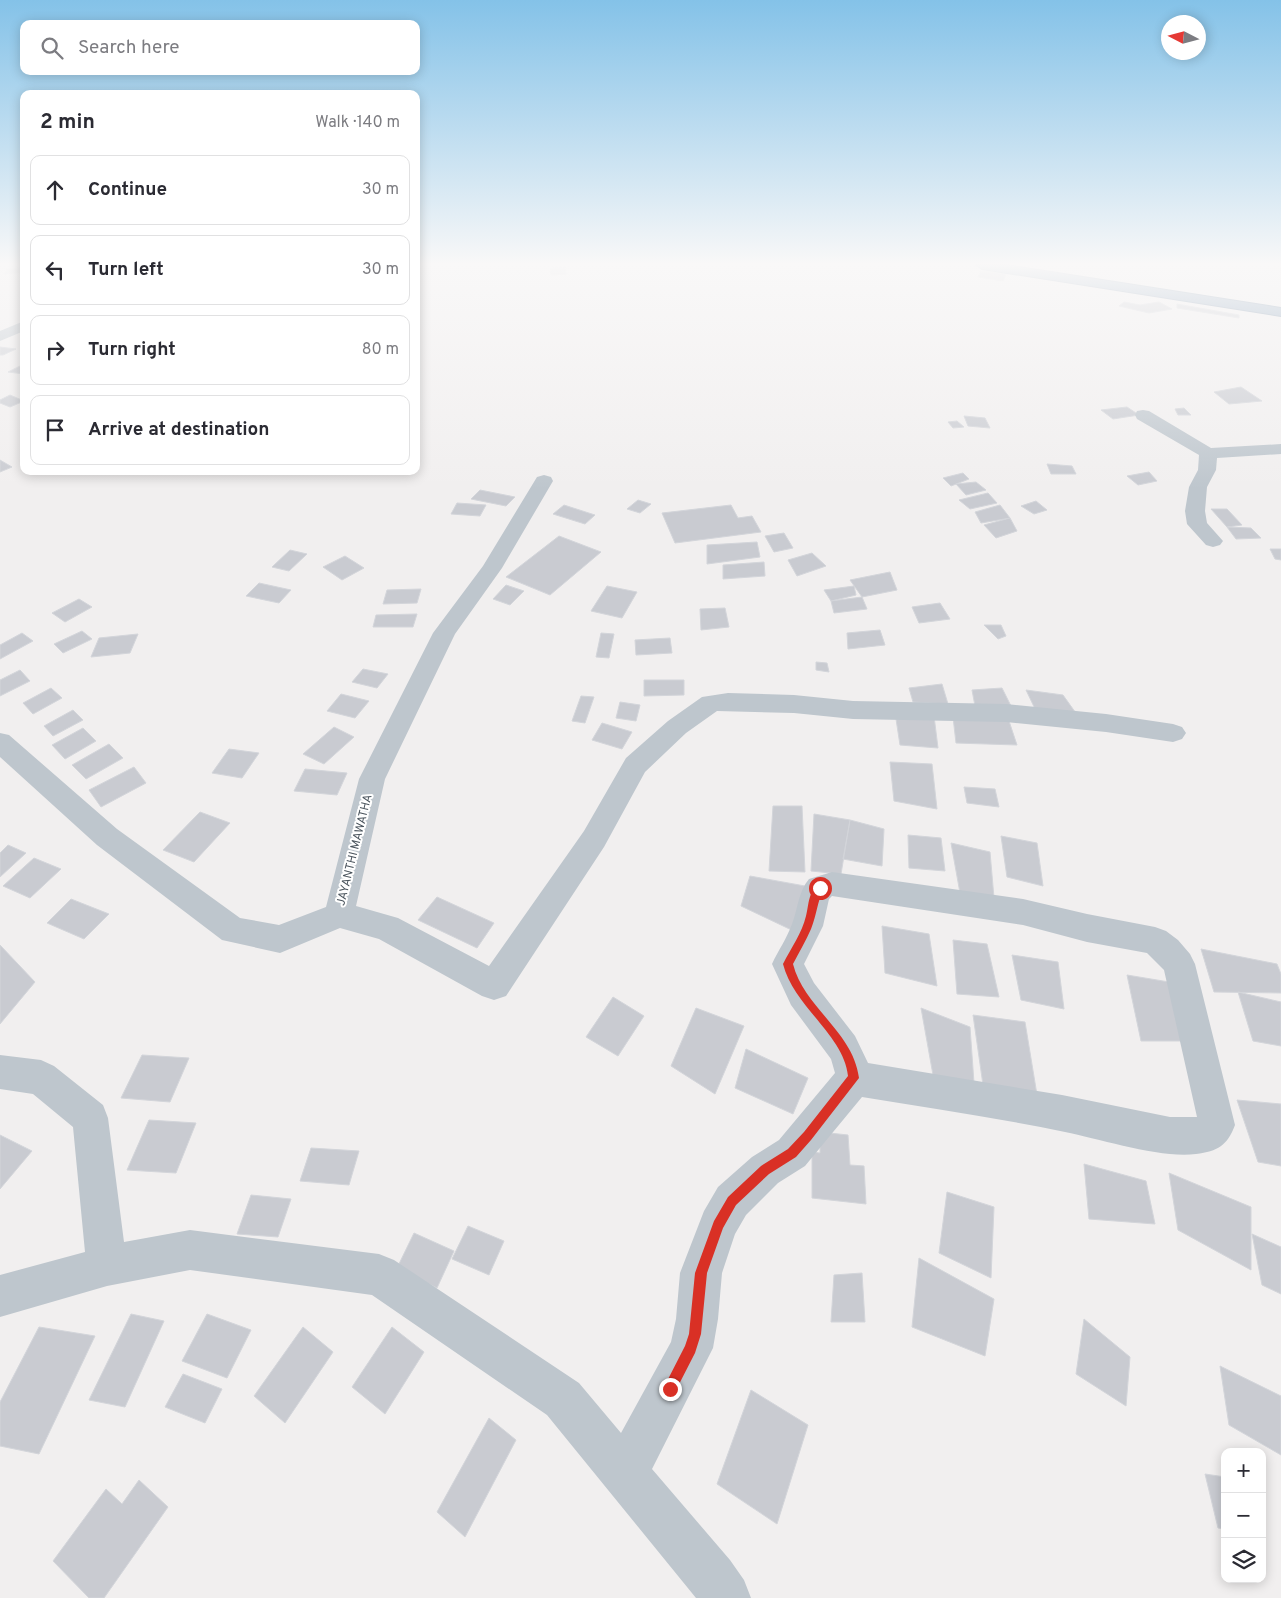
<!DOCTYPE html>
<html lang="en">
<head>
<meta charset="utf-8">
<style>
  body { margin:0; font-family:Overpass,sans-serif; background:#f2f2f3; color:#2b2b33 }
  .controls { position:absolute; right:15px; bottom:15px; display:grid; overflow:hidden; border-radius:10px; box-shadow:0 2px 12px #0003 }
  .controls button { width:45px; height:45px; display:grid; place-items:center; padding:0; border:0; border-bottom:1px solid #e1e1e2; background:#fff; color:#2b2b33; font:25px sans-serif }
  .compass { position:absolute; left:1161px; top:15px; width:45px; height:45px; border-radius:50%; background:#fff; box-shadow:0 2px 12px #0003; rotate:276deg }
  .stop { position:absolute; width:15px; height:15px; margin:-11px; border:4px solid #d93025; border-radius:50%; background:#fff }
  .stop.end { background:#d93025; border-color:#fff; box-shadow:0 1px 5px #0008 }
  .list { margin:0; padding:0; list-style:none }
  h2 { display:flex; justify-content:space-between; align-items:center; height:65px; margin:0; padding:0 20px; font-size:21px }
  h2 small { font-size:16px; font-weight:400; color:#7c7c81 }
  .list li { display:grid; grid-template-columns:32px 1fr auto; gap:15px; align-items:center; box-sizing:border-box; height:70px; margin:0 10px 10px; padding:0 10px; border:1px solid #e1e1e2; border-radius:10px }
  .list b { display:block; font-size:19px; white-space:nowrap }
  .list em { font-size:16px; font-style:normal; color:#7c7c81 }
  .icon { flex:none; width:28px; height:28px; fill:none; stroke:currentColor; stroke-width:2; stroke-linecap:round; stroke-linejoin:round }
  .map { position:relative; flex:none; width:1281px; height:1598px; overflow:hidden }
  .search { position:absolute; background:#fff; box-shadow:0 2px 12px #0003; left:20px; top:20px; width:400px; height:55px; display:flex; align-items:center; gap:12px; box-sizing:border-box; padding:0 18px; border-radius:10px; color:#7c7c81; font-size:19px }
  .panel { position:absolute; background:#fff; box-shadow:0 2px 12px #0003; left:20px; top:90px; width:400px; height:385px; border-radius:10px }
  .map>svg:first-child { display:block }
</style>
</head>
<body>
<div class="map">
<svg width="1281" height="1598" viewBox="0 0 1281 1598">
  <rect width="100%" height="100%" fill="#f1efef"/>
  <path fill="#c9cbd1" stroke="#d3d5da" d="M24,267V272L4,274L7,269Z
    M565,267L566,274L551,275L550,268Z
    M981,271L1006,274L1003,281L978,277Z
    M1124,302L1140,305L1159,302L1172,309L1149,313L1119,306Z
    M1177,304L1239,315V318L1177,308Z
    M0,347L16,349L3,355H0Z
    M20,366H24V374L8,372Z
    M1241,387L1262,401L1229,404L1214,392Z
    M10,395L24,401L10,407L0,403V400Z
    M1127,407L1139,415L1113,419L1101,410Z
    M1184,408L1191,415H1178L1175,409Z
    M964,416L985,418L990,428L968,426Z
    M957,421L964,427L953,428L948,422Z
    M0,460L12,467L0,472Z
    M1047,464L1072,466L1076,474H1051Z
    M1149,472L1157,481L1138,485L1127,476Z
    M963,473L969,479L951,486L943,478Z
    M976,482L986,490L966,495L956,484Z
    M480,490L515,497L506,506L471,499Z
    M988,493L997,503L970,509L959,500Z
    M638,500L651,504L640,513L627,509Z
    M1036,501L1047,510L1034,514L1021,506Z
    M457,503L486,505L480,516L451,514Z
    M564,505L595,515L585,524L553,514Z
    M731,505L738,518L752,516L761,532L675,543L662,513Z
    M1000,505L1010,518L981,523L975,512Z
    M1211,509H1227L1242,525L1227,527Z
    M1010,518L1017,531L996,538L984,525Z
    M1227,527L1251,528L1261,538L1236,539Z
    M784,533L793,548L774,552L765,536Z
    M559,536L601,552L550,595L506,577Z
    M757,542L760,557L707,564V545Z
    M1270,549H1281V560L1275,559Z
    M290,550L307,554L289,571L272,567Z
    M812,553L826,566L797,576L788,560Z
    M345,556L364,568L342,580L323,567Z
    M764,562L765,576L723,579V565Z
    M890,572L897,590L862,597L850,580Z
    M259,583L291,590L279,603L246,596Z
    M506,585L524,591L510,605L493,599Z
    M607,586L637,592L622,618L591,611Z
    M854,586L856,595L831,601L824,590Z
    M421,589L417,603L383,604L387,590Z
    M862,597L867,609L834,613L831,601Z
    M79,599L92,607L65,622L52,613Z
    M940,603L950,619L919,623L912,607Z
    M725,608L729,627L701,630L700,609Z
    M417,614L413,627H373L376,615Z
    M984,625H1001L1006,636L998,639Z
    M880,630L885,645L848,649L847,633Z
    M82,631L92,639L63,653L54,644Z
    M22,633L33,641L0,659V645Z
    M601,633L614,634L609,658L596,657Z
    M138,634L130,653L91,657L99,638Z
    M670,638L672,653L636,655L635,640Z
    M816,662L827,663L829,672L816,670Z
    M363,669L388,674L377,688L352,682Z
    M20,670L30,681L0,696V680Z
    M644,680H684V695L644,696Z
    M942,684L948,704L913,702L909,688Z
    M51,688L62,698L33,714L23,703Z
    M1002,688L1012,708L975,706L972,690Z
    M1026,690L1063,695L1078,716L1037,713Z
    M341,694L369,701L355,718L327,711Z
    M581,696L594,697L585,723L572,721Z
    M620,702L640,705L636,721L616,718Z
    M73,710L83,720L53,736L44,726Z
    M934,716L938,748L900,745L896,719Z
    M953,717L1008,718L1017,745L956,743Z
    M602,723L632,732L622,749L592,740Z
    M334,727L354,737L324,764L303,754Z
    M83,728L96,741L65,759L52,745Z
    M109,744L123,758L86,779L72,765Z
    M229,749L259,753L242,778L212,773Z
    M890,762L932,764L937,809L894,801Z
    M134,767L146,783L101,807L89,790Z
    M305,769L347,773L337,795L294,791Z
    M964,787L995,789L999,807L967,803Z
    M773,806H802L805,872L769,871Z
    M200,812L230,823L194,862L163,850Z
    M814,814L850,820L841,874L811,871Z
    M850,820L884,829L882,866L843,859Z
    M908,835L941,838L945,871L909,868Z
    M1001,836L1037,843L1043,886L1007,877Z
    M951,843L990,852L994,898L960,893Z
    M8,845L26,853L0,877V853Z
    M34,858L61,869L30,898L3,886Z
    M750,876L805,886L800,934L741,906Z
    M437,897L494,923L477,948L418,920Z
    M71,899L109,914L84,939L47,923Z
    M882,926L929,934L937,986L885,973Z
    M953,940L987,944L999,997L957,994Z
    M0,945L35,982L0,1024Z
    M1201,949L1277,964L1281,974V993L1214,992Z
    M1012,955L1058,962L1064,1009L1021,1000Z
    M1127,975L1175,983L1190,1041H1141Z
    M1238,992L1281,1002V1046L1253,1041Z
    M613,997L644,1016L618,1056L586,1037Z
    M696,1008L744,1026L715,1094L671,1066Z
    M921,1008L970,1027L974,1083L933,1075Z
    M973,1015L1025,1022L1039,1107L985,1099Z
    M746,1049L808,1078L793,1114L735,1088Z
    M142,1055L189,1058L170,1102L121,1098Z
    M1237,1100L1281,1104V1166L1258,1162Z
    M149,1120L196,1123L176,1173L127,1170Z
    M820,1132L848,1135L850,1165L864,1166L866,1204L812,1198V1152L820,1153Z
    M0,1135L32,1151L0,1189Z
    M311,1148L359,1151L349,1185L300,1181Z
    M1084,1164L1146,1181L1155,1224L1089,1219Z
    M1169,1173L1251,1207V1270L1178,1230Z
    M947,1192L994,1207L991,1278L939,1253Z
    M251,1195L291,1199L278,1237L237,1234Z
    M468,1226L504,1241L489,1275L452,1259Z
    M414,1233L454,1251L437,1288L397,1268Z
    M1252,1234L1281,1247V1294L1262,1285Z
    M919,1258L994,1299L985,1356L912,1327Z
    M862,1273L865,1322H831L834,1275Z
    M131,1314L164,1321L125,1407L89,1400Z
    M207,1314L251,1330L227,1378L182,1361Z
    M1084,1319L1130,1357L1126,1406L1076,1374Z
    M39,1327L95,1336L39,1454L0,1446V1402Z
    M303,1327L333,1352L285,1423L254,1396Z
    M392,1327L424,1352L385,1414L352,1387Z
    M1220,1366L1281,1396V1455L1229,1425Z
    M183,1374L222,1389L205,1423L165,1407Z
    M751,1390L808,1425L777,1524L717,1484Z
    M489,1418L516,1440L465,1537L437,1512Z
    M1205,1474L1225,1477V1529L1218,1528Z
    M139,1480L168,1507L104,1598H89L53,1561L106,1489L122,1504Z"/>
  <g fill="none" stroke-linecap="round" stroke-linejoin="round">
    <defs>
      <path id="highway" d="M976,265H1007L1281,308V316L982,269Z"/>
    </defs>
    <use href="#highway" stroke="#748da6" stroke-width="2"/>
    <path fill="#bec6cd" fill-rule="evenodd" d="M24,321V331L0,341V331Z
      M1143,410L1149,411L1211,448L1281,444V454L1217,458L1216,470L1207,487L1205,511L1207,523L1223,541L1220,545L1213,547L1206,545L1187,524L1185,511L1189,487L1198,470L1199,455L1137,419L1135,415L1137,411Z
      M544,475L551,477L553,481L502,568L455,634L385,779L356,906L398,918L489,966L584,831L626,758L668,721L702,697L728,693L794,695L853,701L1006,704L1106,714L1173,724L1182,727L1186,733L1182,739L1173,742L1106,732L1006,722L853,719L794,713L717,711L686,733L645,772L604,847L506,996L494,1000L482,996L379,939L340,928L280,953L222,940L97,845L0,757V733L9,735L117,829L240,918L279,925L326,907L359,779L433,633L483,566L537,477Z
      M832,872L1023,899L1087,914L1155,927L1166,931L1178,940L1190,954L1195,964L1235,1125C1227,1146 1218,1151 1196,1154C1162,1159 1100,1139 1065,1132C998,1118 929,1108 862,1097L805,1166L778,1183L746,1215L735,1234L722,1273L718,1319L713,1348L652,1469L730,1560L744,1580L751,1598H696L547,1415L372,1295L190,1270L107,1286L0,1317V1275L85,1252L73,1127L33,1094L0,1089V1055L41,1060L54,1066L103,1105L108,1118L124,1242L190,1230L379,1254L394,1260L579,1383L621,1433L671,1342L676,1319L680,1273L704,1211L718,1187L752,1157L779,1140L835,1073L831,1059L791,1005L772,964C778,951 787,938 792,924C798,909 798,892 809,879ZM832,896L1023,925L1087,942L1147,953L1164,970L1197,1117H1170L1062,1095L868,1063L855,1036L814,983L804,964L823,926L829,899Z"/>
    <use href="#highway" fill="#89a2bb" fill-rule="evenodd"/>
  </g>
  <linearGradient id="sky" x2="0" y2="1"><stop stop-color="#84c2e8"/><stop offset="0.54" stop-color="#f9f8f8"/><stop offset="1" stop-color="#f9f8f8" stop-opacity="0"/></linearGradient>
  <rect width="1281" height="489" fill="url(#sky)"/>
  <path fill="#d93025" d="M820,884L824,888C817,902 817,914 811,929C806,941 799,952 793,964C804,1008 853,1031 859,1078L811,1140L796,1157L769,1174L736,1205L723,1228L707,1273L701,1334L695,1353L674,1394L670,1396L665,1394L663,1389L685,1346L689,1334L695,1273L714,1221L728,1197L761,1166L788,1149L804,1132L848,1076C844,1035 794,1007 783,964C791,948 802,933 806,916C809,905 808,890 820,884Z"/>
  <g text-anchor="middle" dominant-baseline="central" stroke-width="4" stroke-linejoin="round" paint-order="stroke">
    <g font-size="12" fill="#48525b" stroke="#fff">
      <text transform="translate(355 850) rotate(-76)">JAYANTHI MAWATHA</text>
    </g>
  </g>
</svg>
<div class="controls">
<button>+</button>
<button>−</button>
<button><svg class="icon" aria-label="layers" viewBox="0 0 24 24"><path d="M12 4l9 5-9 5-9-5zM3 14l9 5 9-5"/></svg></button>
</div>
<svg class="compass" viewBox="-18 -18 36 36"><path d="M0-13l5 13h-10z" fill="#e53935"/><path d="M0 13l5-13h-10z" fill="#7c7c81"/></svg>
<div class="stop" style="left:820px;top:888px"></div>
<div class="stop end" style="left:670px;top:1389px"></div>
<div class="search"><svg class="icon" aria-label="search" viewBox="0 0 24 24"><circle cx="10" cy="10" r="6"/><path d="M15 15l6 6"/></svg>Search here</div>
<section class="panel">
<h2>2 min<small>Walk · 140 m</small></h2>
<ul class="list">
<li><svg class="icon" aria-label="ahead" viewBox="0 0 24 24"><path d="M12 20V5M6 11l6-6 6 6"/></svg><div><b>Continue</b></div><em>30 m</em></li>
<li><svg class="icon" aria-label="left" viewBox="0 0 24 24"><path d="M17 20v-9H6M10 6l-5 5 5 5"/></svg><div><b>Turn left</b></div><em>30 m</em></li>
<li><svg class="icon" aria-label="right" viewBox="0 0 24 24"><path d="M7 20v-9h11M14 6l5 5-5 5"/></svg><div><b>Turn right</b></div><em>80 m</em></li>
<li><svg class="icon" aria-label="arrive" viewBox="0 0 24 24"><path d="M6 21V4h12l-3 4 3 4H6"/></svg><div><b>Arrive at destination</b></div></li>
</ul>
</section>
</div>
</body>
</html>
